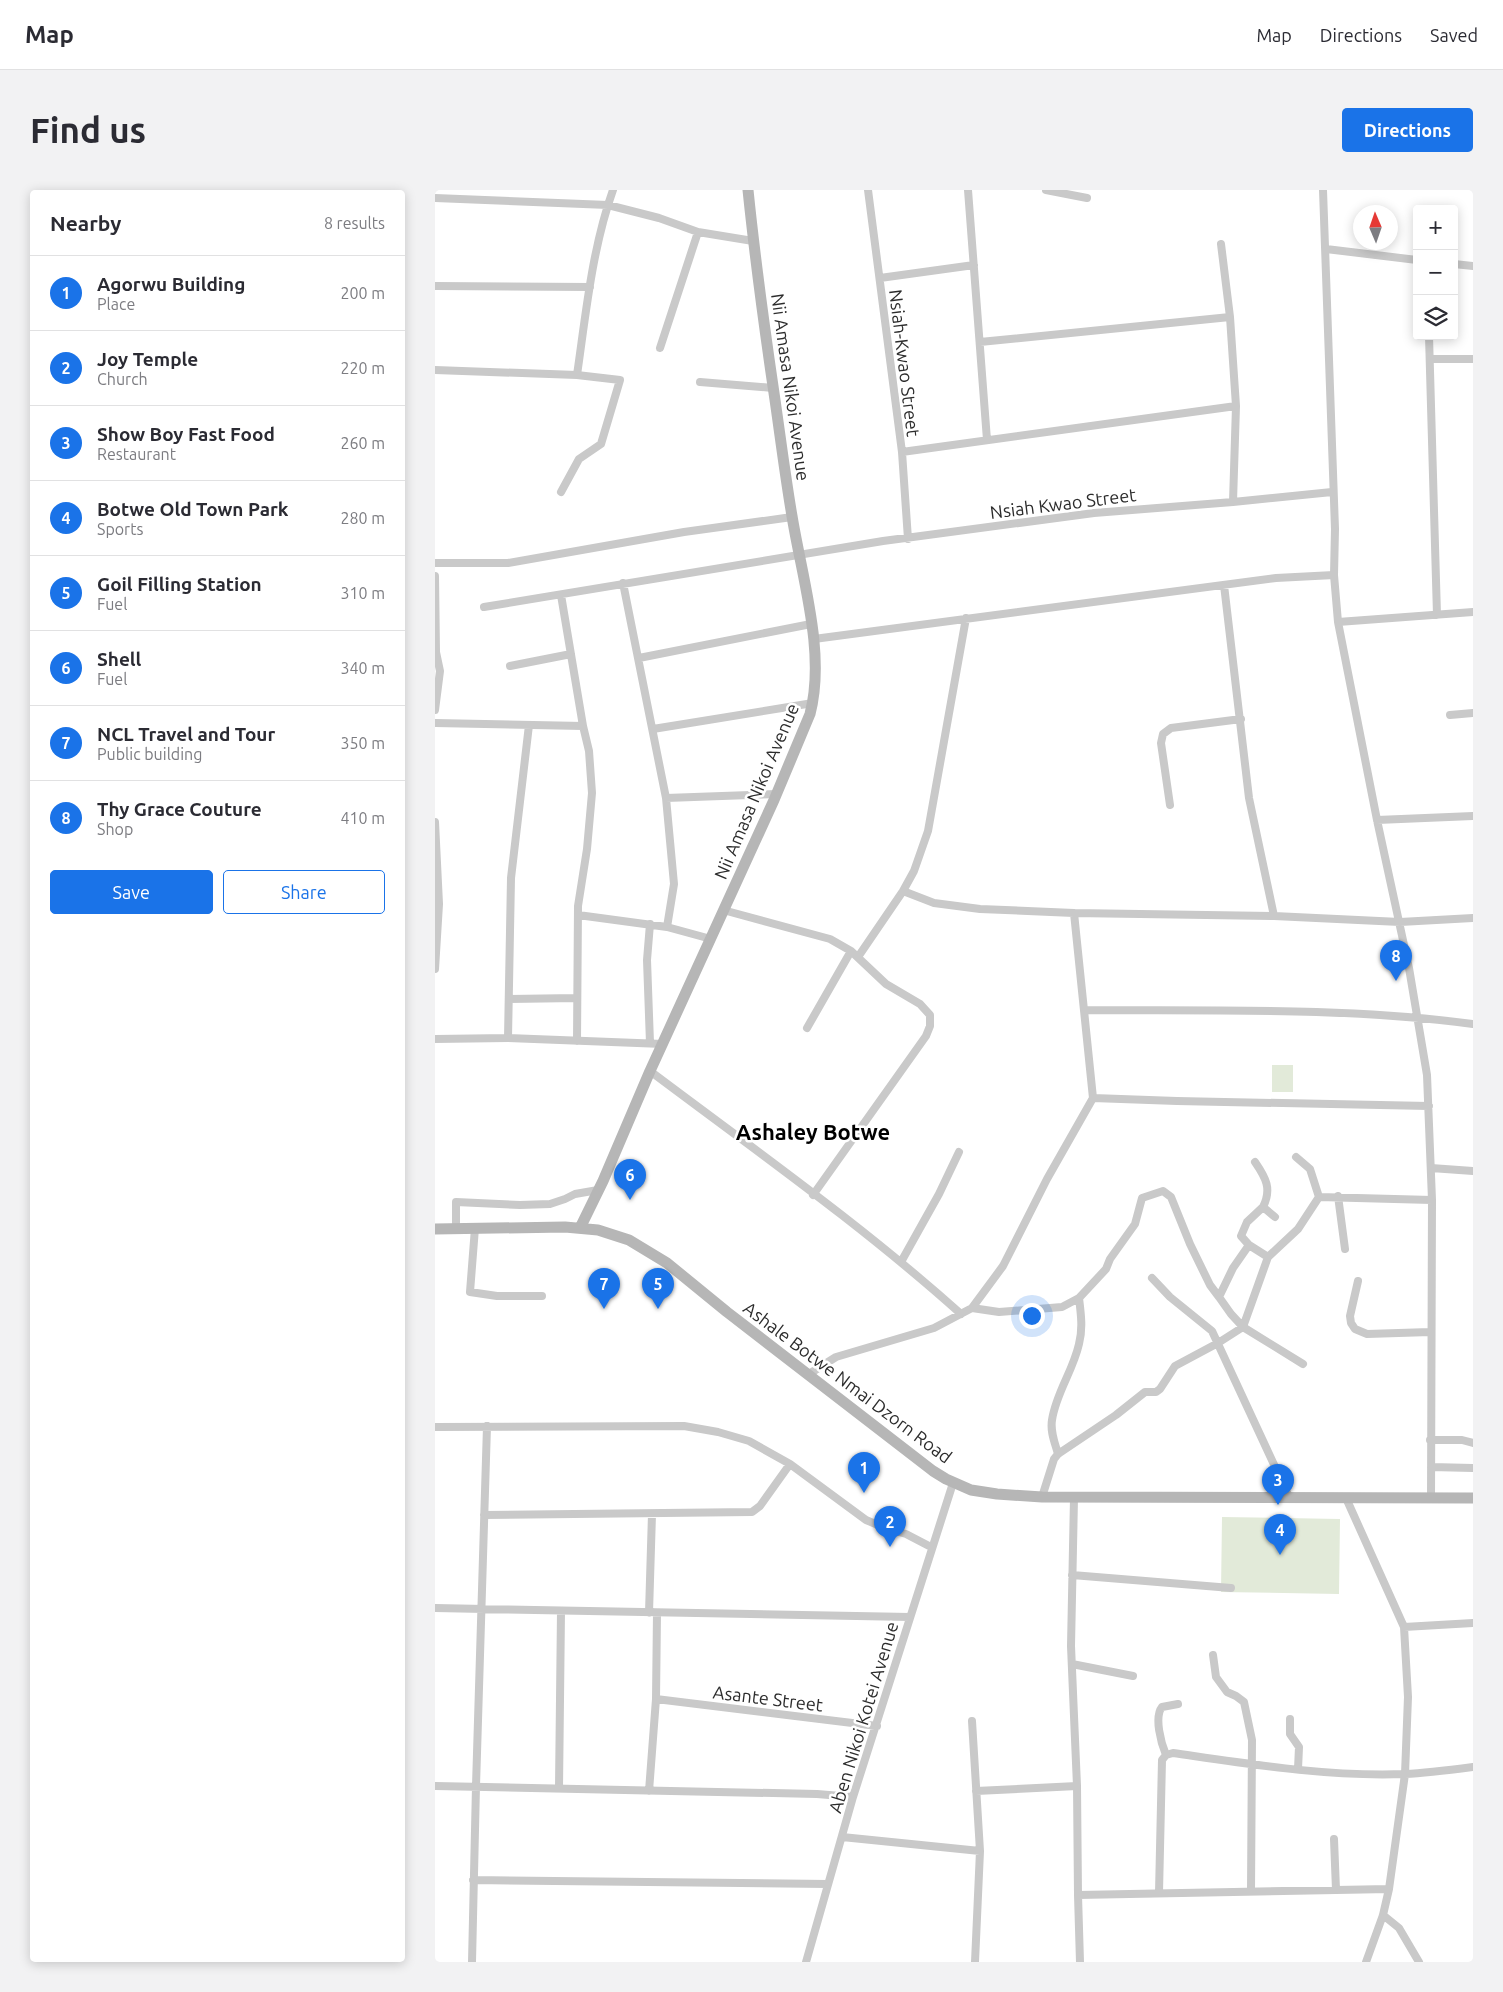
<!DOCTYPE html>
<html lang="en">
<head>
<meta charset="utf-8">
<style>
  body { margin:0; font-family:Ubuntu,sans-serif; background:#f2f2f3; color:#2b2b33 }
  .controls { position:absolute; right:15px; top:15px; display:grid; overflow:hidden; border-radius:5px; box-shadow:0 2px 12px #0003 }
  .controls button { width:45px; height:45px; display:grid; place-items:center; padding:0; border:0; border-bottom:1px solid #e1e1e2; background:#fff; color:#2b2b33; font:25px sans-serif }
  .compass { position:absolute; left:918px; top:15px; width:45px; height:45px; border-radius:50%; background:#fff; box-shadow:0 2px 12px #0003; rotate:358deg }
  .you { position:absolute; left:596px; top:1125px; width:18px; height:18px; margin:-12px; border:4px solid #fff; border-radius:50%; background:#1a73e8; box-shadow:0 0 0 8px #1a73e833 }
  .badge { display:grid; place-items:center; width:32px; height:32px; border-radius:50%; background:#1a73e8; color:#fff; font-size:16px; font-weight:700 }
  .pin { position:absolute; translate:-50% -41px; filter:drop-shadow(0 1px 2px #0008) }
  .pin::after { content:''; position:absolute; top:26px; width:18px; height:15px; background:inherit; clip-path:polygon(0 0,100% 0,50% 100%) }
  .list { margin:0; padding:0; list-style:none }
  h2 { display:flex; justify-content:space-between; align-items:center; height:65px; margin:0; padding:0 20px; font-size:21px }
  h2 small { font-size:16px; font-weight:400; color:#7c7c81 }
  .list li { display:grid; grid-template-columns:32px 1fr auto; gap:15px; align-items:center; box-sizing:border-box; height:75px; padding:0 20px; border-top:1px solid #e1e1e2 }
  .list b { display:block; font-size:19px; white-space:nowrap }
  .list p { margin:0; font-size:16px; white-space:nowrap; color:#7c7c81 }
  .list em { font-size:16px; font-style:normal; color:#7c7c81 }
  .actions { display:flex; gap:10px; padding:15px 20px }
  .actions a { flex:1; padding:11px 0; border:1px solid #1a73e8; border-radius:5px; text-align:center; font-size:18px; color:#1a73e8 }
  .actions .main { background:#1a73e8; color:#fff }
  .icon { flex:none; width:28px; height:28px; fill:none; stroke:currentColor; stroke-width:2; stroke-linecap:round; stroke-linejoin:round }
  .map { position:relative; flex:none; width:1038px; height:1772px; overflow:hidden; border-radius:5px }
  header { display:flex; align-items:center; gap:30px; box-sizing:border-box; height:70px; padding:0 25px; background:#fff; border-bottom:1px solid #e1e1e2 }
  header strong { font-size:24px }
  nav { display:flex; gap:28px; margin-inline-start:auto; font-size:18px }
  .intro { display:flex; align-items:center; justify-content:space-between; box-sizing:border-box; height:120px; padding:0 30px }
  h1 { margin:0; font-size:35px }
  .button { padding:12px 22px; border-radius:5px; background:#1a73e8; color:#fff; font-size:18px; font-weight:700 }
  main { display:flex; gap:30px; padding:0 30px }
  aside { flex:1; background:#fff; border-radius:5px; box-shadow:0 2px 12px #0003 }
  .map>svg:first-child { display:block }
</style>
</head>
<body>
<header>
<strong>Map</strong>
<nav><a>Map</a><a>Directions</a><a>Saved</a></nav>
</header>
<div class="intro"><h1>Find us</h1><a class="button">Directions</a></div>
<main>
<aside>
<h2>Nearby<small>8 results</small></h2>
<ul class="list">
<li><span class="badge">1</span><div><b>Agorwu Building</b><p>Place</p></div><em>200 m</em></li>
<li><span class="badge">2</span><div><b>Joy Temple</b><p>Church</p></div><em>220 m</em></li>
<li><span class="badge">3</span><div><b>Show Boy Fast Food</b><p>Restaurant</p></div><em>260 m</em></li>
<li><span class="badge">4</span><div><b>Botwe Old Town Park</b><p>Sports</p></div><em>280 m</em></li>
<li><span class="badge">5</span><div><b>Goil Filling Station</b><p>Fuel</p></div><em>310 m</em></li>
<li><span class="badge">6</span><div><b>Shell</b><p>Fuel</p></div><em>340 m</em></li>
<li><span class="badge">7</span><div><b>NCL Travel and Tour</b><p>Public building</p></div><em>350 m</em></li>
<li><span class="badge">8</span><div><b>Thy Grace Couture</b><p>Shop</p></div><em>410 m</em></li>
</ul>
<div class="actions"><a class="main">Save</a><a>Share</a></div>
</aside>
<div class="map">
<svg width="1038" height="1772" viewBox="0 0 1038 1772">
  <rect width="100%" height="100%" fill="#fff"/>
  <path fill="#e2ead9" d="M837,875H858V902H837Z
    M787,1327L905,1329L904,1404L786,1402Z"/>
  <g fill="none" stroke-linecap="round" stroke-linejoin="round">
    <path stroke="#c9c9c9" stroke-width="8" d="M433,0L467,262L473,349
      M533,0L552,250
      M611,0L652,8
      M888,0L900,339L899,385L903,432L942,630L974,778L992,885L997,1010L996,1309
      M0,8L173,15L224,28L263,42L318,51
      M786,54L795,127L801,216L798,312
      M891,59L982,70
      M1019,74L1038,76
      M445,88L539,75
      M0,96L155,97
      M994,146L1002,425
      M545,152L795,127
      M225,158L263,42
      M995,169H1038
      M0,180L142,185L185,190L166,254L144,269L126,302
      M142,185C151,123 157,59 178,0
      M265,192L338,198
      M467,262L801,216
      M0,373H73L249,342L357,327
      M0,386L1,462L5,481L0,520
      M188,393L231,608L239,694L232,737
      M789,395L814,608L839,726
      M126,405L148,536L154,561L157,603L152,659L143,716L142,851
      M49,417L448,351L659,323L798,312L897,302
      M903,432L1038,422
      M379,449L841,388L899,385
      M204,468L376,434
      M75,476L136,464
      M1015,525L1038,523
      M0,533L148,536
      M218,539L378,513
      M231,608L341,604
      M735,615L726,553L728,544L736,538L806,529
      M942,630L1038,626
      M0,632L4,714L0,779
      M468,701L499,713L545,719L639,723L839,726L965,732L1038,728
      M288,720L395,749L416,761L451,794L485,814L495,825V836L491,846L378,1005
      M639,723L658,908
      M143,725L232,737L276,749
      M423,767L468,701L479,681L493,641L531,428
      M74,809L142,808
      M649,820C778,821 910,817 1038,834
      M372,838L416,761
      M73,848L76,688L94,535
      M0,849L73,848L228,854
      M215,853L212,770L215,734
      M215,881C320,960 428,1036 526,1124
      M861,967L875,979L884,1007
      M820,972C831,988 837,999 828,1017
      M996,978L1038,981
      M903,1006L910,1059
      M840,1027L828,1017L812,1032L806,1046L814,1055L798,1078L784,1107L796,1124L808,1137L868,1174
      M21,1038V1012L85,1015L115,1014L130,1009L140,1004L163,1000
      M40,1038L35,1102L62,1106H107
      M814,1055L833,1067
      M466,1072L504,1004L524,962
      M717,1088L735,1107L777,1141L854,1307
      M923,1091L915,1126L916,1133L920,1139L932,1144L995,1142
      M537,1118L564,1122L627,1117L644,1108L671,1079L675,1069L700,1034L707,1008L728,1001L736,1007L755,1054L775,1095L784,1107
      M374,1184L401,1167L499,1138L537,1118L568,1076L612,989L658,908L742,911L994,916
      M0,1237L249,1236L283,1242L314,1251L355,1274L431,1330L450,1338L471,1344L496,1357
      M995,1250H1027L1038,1253
      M623,1264C620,1253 615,1242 617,1230C621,1203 638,1181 644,1154C648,1139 646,1124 644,1108
      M996,1277L1038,1278
      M607,1307L619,1269L623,1264L681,1225L710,1202H721L725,1199L740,1176L783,1153L808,1137L833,1067L863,1039L884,1007L997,1010
      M639,1308L636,1456L642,1596L643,1705L645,1772
      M911,1308L969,1437L973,1507L970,1584L954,1699L948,1725L931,1772
      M49,1325L317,1322L325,1316L355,1274
      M637,1385L796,1398
      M0,1418L475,1427
      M214,1423L217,1324
      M969,1437L1038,1433
      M778,1465L781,1487L792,1502L801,1506L809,1512L817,1550L816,1701
      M637,1474L698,1486
      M221,1509L442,1536
      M855,1529V1544L864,1557L863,1579
      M537,1531L545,1661L540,1772
      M731,1565C726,1553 719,1527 727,1517L743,1514
      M0,1596L382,1604L418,1607
      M124,1598L126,1421
      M214,1601L221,1509L222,1423
      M541,1601L642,1596
      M407,1647L545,1661
      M899,1649L901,1700
      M38,1690L393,1694
      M724,1703L727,1570L731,1565L738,1563C814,1574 893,1587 970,1584C992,1583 1015,1580 1038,1577
      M643,1705L954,1699
      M948,1725L964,1738L984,1772
      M37,1772L41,1596L52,1236
      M371,1772L418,1607L518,1293"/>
    <path stroke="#b6b6b6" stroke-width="11" d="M145,1038L168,991L215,881L339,610L375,524C391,463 367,388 357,326C350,285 345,244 339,203C329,135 320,68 313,0
      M0,1039L130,1037L163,1040L194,1050L232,1073L292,1122L498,1281L511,1289L536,1300L562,1304L607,1307L1038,1308"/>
  </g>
  <g text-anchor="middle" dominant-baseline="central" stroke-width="5" stroke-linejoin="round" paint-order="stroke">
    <g font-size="18" fill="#2c2c2c" stroke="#fff">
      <text transform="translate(470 173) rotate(83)">Nsiah-Kwao Street</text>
      <text transform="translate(356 197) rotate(82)">Nii Amasa Nikoi Avenue</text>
      <text transform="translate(628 313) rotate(-7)">Nsiah Kwao Street</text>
      <text transform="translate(321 601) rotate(-67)">Nii Amasa Nikoi Avenue</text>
      <text transform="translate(413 1192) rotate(37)">Ashale Botwe Nmai Dzorn Road</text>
      <text transform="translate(333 1508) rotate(7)">Asante Street</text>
      <text transform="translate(428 1527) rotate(-73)">Aben Nikoi Kotei Avenue</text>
    </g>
    <g font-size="22" font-weight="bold" fill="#000" stroke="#fff">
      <text x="378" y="941">Ashaley Botwe</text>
    </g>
  </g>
</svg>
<div class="controls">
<button>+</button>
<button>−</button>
<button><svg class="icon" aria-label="layers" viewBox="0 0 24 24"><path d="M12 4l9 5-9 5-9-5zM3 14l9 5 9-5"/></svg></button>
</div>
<svg class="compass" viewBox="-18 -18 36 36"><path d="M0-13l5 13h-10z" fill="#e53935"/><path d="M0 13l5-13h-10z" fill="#7c7c81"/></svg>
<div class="you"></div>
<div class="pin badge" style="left:429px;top:1303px">1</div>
<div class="pin badge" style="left:455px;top:1357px">2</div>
<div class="pin badge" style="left:843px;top:1315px">3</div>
<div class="pin badge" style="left:845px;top:1365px">4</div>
<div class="pin badge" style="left:223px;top:1119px">5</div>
<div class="pin badge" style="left:195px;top:1010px">6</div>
<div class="pin badge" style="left:169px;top:1119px">7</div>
<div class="pin badge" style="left:961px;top:791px">8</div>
</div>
</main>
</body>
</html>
